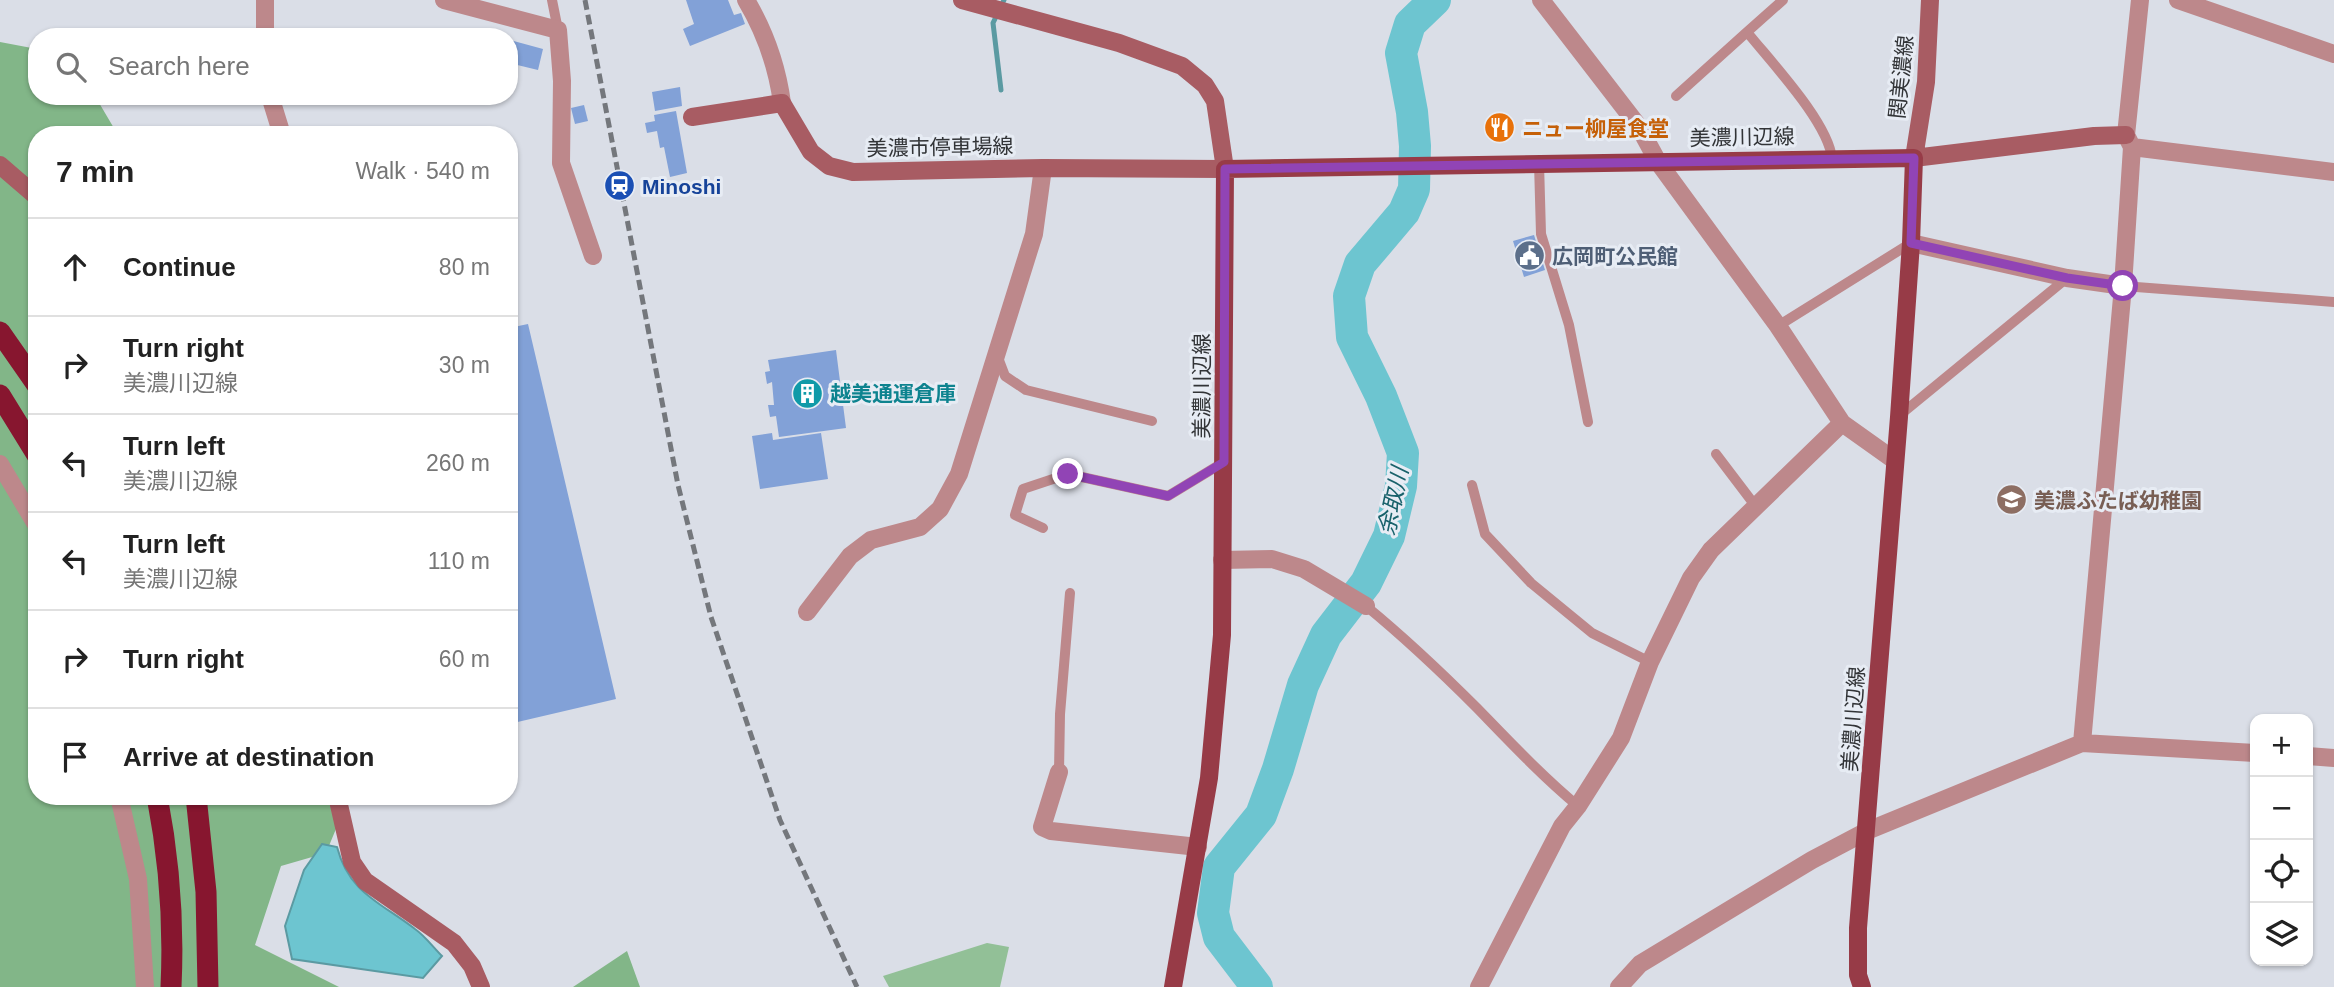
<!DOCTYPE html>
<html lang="en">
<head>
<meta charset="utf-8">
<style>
  body { margin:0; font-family:Arial,"Noto Sans JP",sans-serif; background:#f6f6f6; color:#222 }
  .controls { position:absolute; right:21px; bottom:21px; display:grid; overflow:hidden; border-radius:14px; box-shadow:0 2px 5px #0004 }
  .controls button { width:63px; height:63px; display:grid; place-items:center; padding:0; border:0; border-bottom:2px solid #e0e0e0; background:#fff; color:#222; font:35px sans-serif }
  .stop { position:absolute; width:21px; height:21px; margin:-16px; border:5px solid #9144b5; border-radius:50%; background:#fff }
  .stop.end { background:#9144b5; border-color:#fff; box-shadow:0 2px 7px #0008 }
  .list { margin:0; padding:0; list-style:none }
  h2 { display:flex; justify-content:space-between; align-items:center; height:91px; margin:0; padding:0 28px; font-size:30px }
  h2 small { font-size:23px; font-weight:400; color:#767676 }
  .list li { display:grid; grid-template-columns:46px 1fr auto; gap:21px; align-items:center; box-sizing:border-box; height:98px; padding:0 28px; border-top:2px solid #e0e0e0 }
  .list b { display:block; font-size:26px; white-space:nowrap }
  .list p { margin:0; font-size:23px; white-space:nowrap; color:#767676 }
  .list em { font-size:23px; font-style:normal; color:#767676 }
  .icon { flex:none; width:38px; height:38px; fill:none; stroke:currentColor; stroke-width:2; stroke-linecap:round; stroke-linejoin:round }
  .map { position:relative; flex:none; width:2334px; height:987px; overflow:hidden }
  .search { position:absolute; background:#fff; box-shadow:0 2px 5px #0004; left:28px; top:28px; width:490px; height:77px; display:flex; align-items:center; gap:18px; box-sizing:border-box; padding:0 24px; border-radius:28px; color:#767676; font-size:26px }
  .panel { position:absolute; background:#fff; box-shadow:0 2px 5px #0004; left:28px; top:126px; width:490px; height:679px; border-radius:28px }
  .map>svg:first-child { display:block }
</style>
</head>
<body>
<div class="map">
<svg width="2334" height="987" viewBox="0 0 2334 987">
  <rect width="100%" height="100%" fill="#dadee7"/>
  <path fill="#92c097" d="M987,943L1009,947L1000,987H889L883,976Z"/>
  <path fill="#82b688" d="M0,42L37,49V96H95L118,135H37V796H338L343,812L326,853L281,866L255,945L339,987H0Z
    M627,951L640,987H573Z"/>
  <path fill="#6dc5d0" stroke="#5b9aa2" stroke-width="2" d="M322,844L337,847C349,893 380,902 415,929C425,936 433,947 442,956L423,978L292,959L285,926L304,870Z"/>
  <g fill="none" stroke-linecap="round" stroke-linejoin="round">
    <path stroke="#5b9aa2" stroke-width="5" d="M1001,90L993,23L1004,0"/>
    <path stroke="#6dc5d0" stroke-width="32" d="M1257,987L1219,937L1213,913L1219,867L1261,815L1278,769L1303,685L1326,635L1366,583L1389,536L1401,486L1403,453L1381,396L1352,337L1349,296L1360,264L1404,212L1414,189L1415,146L1412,112L1401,53L1410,24L1435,0"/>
  </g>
  <path fill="#82a1d7" d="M686,0H728L734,15L741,13L745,24L690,46L683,29L694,24Z
    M510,40L543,49L538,70L509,63Z
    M680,87L682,106L655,111L652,92Z
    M584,105L588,121L575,124L571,108Z
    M676,111L687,173L670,177L664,147L660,148L657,131L647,133L645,123L655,121L654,115Z
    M1534,235L1545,270L1524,277L1513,241Z
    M528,324L616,699L509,724V328Z
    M836,350L846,428L779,437L776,416L770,417L768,405H774L772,382L767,384L765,372L770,371L768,360Z
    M772,433L773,440L821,433L828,479L760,489L752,436Z"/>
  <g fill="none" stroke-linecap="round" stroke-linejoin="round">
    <path stroke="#bd888b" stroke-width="10" d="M552,0L558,30
      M1747,32L1783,0
      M1676,96L1747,32C1771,62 1829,123 1832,159
      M1539,163L1541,234L1569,325L1588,422
      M2123,286L2334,302
      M1778,326L1911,243
      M997,355L1005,376L1026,390L1152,421
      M1900,415L2067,278
      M1716,454L1757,508
      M1472,485L1485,534L1531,583L1592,633L1650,662
      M1043,528L1015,515L1023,489L1068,474L1168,496L1224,462
      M1366,606C1405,638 1442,673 1477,708C1510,742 1542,776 1578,806
      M1059,772L1060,714L1070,593"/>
    <path stroke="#bd888b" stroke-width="18" d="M265,0V37
      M444,0L558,30L562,81L561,163L593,256
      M746,0C765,32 777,66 782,103
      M1541,0L1639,127L1658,162L1778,326L1842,423L1894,460
      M2178,0L2334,54
      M270,96L282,135
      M2132,147L2334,172
      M1911,243L2067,278L2123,286
      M0,464L37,526
      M1222,560L1272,559L1304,569L1366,606
      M807,612L850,556L871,540L920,527L940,509L959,474L1034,234L1043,168
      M2082,743L2123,286L2132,147L2126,135L2140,0
      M2308,756L2334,758
      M1059,772L1042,827L1051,831L1198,847
      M119,796L138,879L145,987
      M1479,987L1562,826L1578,806L1621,738L1650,662L1691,578L1711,550L1842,423
      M1619,987L1640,964L1812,860L1867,831L2082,743L2255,753"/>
    <path stroke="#a85c63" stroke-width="18" d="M1930,0L1926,82L1914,158L2094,136L2126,135
      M692,117L782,103L811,152L829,166L853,172L1043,168L1225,169L1215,101L1205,85L1182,66L1119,43L962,0
      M0,165L37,197
      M337,796L352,862L365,881L454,943L472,966L481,987"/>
    <path stroke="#973b47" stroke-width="18" d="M1173,987L1209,778L1222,635L1225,169L1914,158L1911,243L1899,417L1858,928V975L1862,987"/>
    <path stroke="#87162f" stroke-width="21" d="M0,332L37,385
      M0,395L37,455
      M157,796C169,858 174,924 171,987
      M196,796L206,892L208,987"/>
    <path stroke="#74777c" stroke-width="5" stroke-dasharray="10 5" stroke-linecap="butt" d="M585,0L678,485L711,617L780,820L857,987"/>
  </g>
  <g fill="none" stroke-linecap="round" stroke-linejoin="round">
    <path stroke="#9144b5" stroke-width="9" d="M1068,474L1168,496L1224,462L1225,169L1914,158L1911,243L2067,278L2123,286"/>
  </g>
  <defs>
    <symbol id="restaurant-disc" viewBox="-11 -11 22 22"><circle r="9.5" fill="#e8710a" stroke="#e7ecf4"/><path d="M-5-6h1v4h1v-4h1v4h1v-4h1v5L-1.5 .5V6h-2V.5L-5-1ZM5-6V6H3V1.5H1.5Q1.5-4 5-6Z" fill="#fff"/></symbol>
    <symbol id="station-disc" viewBox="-11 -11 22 22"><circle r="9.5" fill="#1a4fb4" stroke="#e7ecf4"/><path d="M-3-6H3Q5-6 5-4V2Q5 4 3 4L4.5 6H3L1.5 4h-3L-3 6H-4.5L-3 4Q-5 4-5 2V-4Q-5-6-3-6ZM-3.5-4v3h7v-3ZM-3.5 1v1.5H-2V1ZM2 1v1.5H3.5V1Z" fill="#fff"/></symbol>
    <symbol id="civic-disc" viewBox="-11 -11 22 22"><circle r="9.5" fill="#5c6f8a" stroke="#e7ecf4"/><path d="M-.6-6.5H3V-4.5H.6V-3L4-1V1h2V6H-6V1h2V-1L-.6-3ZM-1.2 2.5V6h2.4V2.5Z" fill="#fff"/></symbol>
    <symbol id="building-disc" viewBox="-11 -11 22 22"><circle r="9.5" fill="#0f9aa8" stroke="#e7ecf4"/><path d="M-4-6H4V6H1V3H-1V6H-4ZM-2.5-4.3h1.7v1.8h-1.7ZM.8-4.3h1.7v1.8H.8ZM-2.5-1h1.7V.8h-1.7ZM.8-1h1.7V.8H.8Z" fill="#fff"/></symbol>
    <symbol id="school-disc" viewBox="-11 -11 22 22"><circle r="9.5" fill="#8d6e63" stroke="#e7ecf4"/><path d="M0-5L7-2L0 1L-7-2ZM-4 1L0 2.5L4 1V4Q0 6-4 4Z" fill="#fff"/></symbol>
  </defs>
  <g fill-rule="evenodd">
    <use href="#restaurant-disc" x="1482" y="110" width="35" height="35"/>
    <use href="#station-disc" x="602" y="168" width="35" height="35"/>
    <use href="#civic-disc" x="1512" y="238" width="35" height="35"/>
    <use href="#building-disc" x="790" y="376" width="35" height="35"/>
    <use href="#school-disc" x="1994" y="482" width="35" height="35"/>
  </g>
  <g text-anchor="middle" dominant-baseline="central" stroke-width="6" stroke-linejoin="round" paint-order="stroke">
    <g font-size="21" fill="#323437" stroke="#e7ecf4">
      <text transform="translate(1901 77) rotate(-84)">関美濃線</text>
      <text transform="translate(1742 137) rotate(-1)">美濃川辺線</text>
      <text transform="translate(940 147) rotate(-1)">美濃市停車場線</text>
      <text transform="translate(1201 386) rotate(-90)">美濃川辺線</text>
      <text transform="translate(1853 719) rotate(-86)">美濃川辺線</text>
    </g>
    <g font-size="21" font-weight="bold" fill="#c56008" stroke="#e7ecf4" text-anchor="start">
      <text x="1522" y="128">ニュー柳屋食堂</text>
    </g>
    <g font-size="21" font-weight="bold" fill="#164399" stroke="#e7ecf4" text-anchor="start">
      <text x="642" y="186">Minoshi</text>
    </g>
    <g font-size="21" font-weight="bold" fill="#4e5e75" stroke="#e7ecf4" text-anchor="start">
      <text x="1552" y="256">広岡町公民館</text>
    </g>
    <g font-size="21" font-weight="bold" fill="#0d838f" stroke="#e7ecf4" text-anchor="start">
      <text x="830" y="393">越美通運倉庫</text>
    </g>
    <g font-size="21" font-weight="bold" fill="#785e54" stroke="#e7ecf4" text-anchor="start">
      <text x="2034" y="500">美濃ふたば幼稚園</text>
    </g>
    <g font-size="23" font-style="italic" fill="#19626b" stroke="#e7ecf4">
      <text transform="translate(1393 501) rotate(-78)">余取川</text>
    </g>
  </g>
</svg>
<div class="controls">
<button>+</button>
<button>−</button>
<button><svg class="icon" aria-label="locate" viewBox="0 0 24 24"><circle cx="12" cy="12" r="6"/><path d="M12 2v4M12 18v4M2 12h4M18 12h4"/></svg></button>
<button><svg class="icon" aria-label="layers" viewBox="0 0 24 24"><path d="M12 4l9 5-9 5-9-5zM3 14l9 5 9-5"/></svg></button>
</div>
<div class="stop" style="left:2123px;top:286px"></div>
<div class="stop end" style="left:1068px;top:474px"></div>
<div class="search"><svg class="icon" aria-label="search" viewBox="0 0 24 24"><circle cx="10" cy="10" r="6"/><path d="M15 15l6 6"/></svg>Search here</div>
<section class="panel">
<h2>7 min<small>Walk · 540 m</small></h2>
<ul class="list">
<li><svg class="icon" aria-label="ahead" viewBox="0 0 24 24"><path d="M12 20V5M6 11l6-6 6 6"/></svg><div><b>Continue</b></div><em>80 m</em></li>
<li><svg class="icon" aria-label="right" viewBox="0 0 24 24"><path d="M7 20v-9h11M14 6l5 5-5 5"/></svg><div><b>Turn right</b><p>美濃川辺線</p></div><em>30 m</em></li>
<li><svg class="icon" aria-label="left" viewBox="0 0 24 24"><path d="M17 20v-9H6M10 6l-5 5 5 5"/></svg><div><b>Turn left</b><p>美濃川辺線</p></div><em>260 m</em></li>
<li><svg class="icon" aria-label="left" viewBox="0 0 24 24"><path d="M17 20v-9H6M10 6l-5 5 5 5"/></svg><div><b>Turn left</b><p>美濃川辺線</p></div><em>110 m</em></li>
<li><svg class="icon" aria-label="right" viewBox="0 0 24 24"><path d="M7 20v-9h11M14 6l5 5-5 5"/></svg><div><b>Turn right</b></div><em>60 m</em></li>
<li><svg class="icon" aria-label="arrive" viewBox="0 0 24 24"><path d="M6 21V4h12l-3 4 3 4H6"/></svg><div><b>Arrive at destination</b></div></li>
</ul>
</section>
</div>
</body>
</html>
